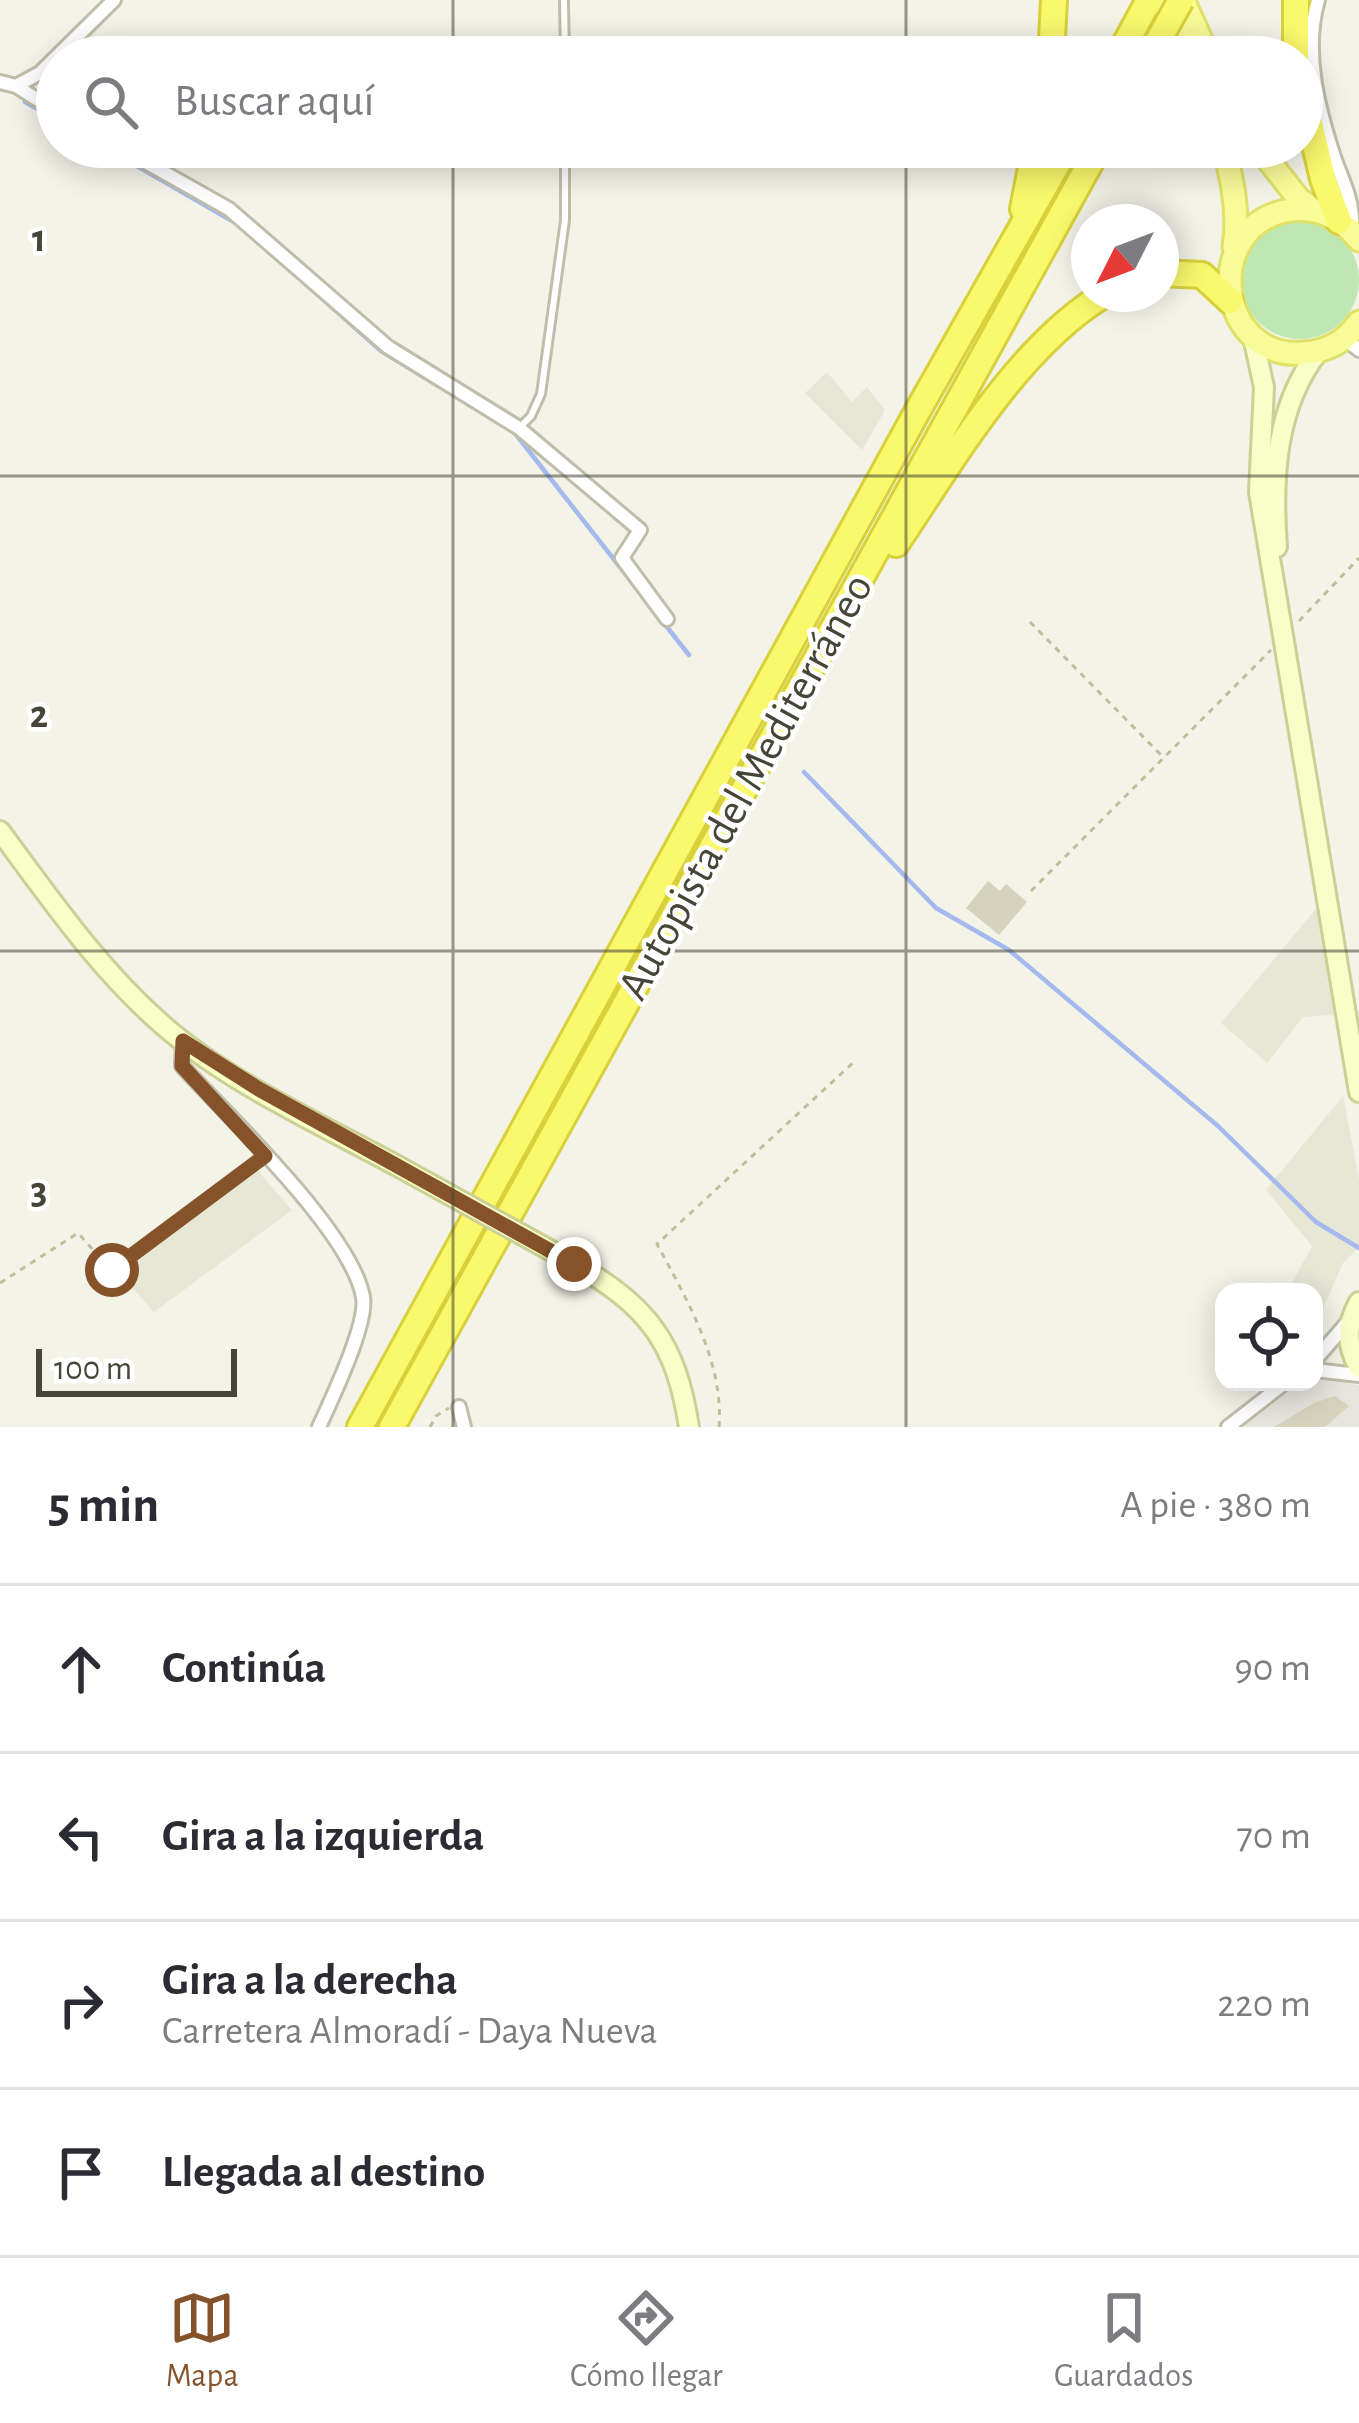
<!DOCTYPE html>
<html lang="es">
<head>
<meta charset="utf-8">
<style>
  body { margin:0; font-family:"Alegreya Sans",sans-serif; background:#f2f2f3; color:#2b2b33 }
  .controls { position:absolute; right:36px; bottom:36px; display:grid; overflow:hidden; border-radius:24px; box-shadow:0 6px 30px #0003 }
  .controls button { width:108px; height:108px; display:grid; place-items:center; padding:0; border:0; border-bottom:3px solid #e1e1e2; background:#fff; color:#2b2b33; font:60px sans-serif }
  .compass { position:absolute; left:1071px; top:204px; width:108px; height:108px; border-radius:50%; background:#fff; box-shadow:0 6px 30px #0003; rotate:228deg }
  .scale { position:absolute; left:36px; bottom:30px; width:201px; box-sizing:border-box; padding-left:12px; border:6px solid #464537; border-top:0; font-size:33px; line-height:42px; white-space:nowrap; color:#464537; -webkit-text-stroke:9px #fff; paint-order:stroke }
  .stop { position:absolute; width:36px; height:36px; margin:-27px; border:9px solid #85522a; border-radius:50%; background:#fff }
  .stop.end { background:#85522a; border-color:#fff; box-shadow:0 3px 12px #0008 }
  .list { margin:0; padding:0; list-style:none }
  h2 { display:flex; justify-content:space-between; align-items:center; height:156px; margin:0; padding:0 48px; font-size:51px }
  h2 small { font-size:39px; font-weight:400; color:#7c7c81 }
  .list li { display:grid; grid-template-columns:78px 1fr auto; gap:36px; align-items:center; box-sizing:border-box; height:168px; padding:0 48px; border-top:3px solid #e1e1e2 }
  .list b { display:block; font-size:45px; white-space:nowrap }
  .list p { margin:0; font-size:39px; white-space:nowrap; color:#7c7c81 }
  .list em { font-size:39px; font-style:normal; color:#7c7c81 }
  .icon { flex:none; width:66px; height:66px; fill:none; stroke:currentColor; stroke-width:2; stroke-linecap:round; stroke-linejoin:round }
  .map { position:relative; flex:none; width:1359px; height:1427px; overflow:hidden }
  .search { position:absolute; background:#fff; box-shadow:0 6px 30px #0003; left:36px; right:36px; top:36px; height:132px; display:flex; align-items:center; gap:30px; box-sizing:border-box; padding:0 42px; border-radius:66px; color:#7c7c81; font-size:45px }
  .sheet { height:828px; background:#fff }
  nav { display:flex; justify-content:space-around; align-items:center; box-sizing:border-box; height:168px; border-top:3px solid #e1e1e2; background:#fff; font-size:33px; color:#7c7c81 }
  nav a { display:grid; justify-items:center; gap:6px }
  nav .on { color:#85522a }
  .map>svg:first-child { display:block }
</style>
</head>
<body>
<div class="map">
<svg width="1359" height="1427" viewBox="0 0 1359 1427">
  <rect width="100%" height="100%" fill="#f3f3e8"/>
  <path fill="#e7e7d6" d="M827,372L852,402L867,387L885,410L862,450L805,393Z
    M1319,905L1336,1014L1303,1017L1267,1063L1221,1023Z
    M1343,1096L1359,1179V1247L1343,1263L1314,1329V1292H1287L1312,1246L1266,1190Z
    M257,1170L292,1210L154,1312L119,1273Z"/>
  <path fill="#e6e4dc" d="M1325,1380L1359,1385V1427H1243L1302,1382Z"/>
  <path fill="#bee7b1" d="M1241 280a59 59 0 1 1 118 0a59 59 0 1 1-118 0Z"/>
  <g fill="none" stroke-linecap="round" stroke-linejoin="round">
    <path stroke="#a5b9ee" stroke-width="4.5" d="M25,102L57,120
      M104,147L239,225
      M279,260L381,351L514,432L645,599
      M663,622L689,655
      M804,772L936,908L1009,950L1218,1126L1316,1222L1359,1248"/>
  </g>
  <path fill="#d5d3bd" d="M988,881L1000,891L1006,884L1027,902L999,935L966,908Z
    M1335,1396L1349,1406L1325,1427H1274L1314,1403Z"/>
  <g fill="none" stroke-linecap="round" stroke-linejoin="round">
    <defs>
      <path id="lane" d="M564,0L565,57
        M519,428L531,416L541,394L565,220V147"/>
      <path id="street" d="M1318,0C1303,51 1318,108 1334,157C1341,177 1352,198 1352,220
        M0,82L16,86L57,112
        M16,86L40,73L114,0
        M119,147L229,209L388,347L519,428L640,530L622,558L667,619
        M1345,339L1359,350
        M183,1041L182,1066C229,1117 351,1232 363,1297C368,1324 331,1400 319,1427
        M1314,1361L1347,1323
        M1314,1370L1359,1375
        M459,1407L464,1427
        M1228,1427L1286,1382"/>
      <path id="secondary" d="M1253,337L1264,387L1259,492L1359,1092
        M1277,547C1272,480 1275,407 1318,352
        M0,831C51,900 100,971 165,1027C231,1084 324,1126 401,1168
        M575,1264C649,1307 676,1343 689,1427
        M1359,1302C1346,1325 1346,1345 1359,1368"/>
      <path id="primary" d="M1162,0L1190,57
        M1183,0L1209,57
        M1223,147C1233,179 1239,214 1234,247
        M1258,147L1298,198L1315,211
        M1359,240C1341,217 1314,205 1285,211C1201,230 1218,361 1304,353C1328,351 1345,342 1359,322"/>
      <path id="highway" d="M1296,0V57
        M1051,57L1054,0
        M1118,57L1149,0
        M1302,89L1323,179L1339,221
        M1023,209L1035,147
        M1161,273L1202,275L1230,301
        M896,544C952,461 1017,347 1105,294
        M360,1427L918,410L1067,147
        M392,1427L1099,147"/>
    </defs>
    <use href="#lane" stroke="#bfbeaa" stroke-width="12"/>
    <use href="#street" stroke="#bfbeaa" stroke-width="18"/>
    <use href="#secondary" stroke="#cccf96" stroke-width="24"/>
    <use href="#primary" stroke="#dfe168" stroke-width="27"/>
    <use href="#highway" stroke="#d9d13c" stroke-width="30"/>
    <path stroke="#c0bf9c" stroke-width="3" stroke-dasharray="6 6" stroke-linecap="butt" d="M1299,621L1359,558
      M1030,622L1162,756
      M1031,891L1271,650
      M0,1283L78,1233L112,1271L254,1164
      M430,1427L436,1416L449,1408
      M719,1427C724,1362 687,1300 657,1244L856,1060"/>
    <use href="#lane" stroke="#fff" stroke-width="6"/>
    <use href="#street" stroke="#fff" stroke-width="12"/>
    <use href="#secondary" stroke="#f9fdc8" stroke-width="18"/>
    <use href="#primary" stroke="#f8fb98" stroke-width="21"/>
    <use href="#highway" stroke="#faf86c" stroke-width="24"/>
    <defs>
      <path id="secondary-bridge" d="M401,1168L575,1264"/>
      <path id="highway-bridge" d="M1149,57L1181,0"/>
    </defs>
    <use href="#secondary-bridge" stroke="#cccf96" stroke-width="24" stroke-linecap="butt"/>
    <use href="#highway-bridge" stroke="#d9d13c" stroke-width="30" stroke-linecap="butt"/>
    <use href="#secondary-bridge" stroke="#f9fdc8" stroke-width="18"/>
    <use href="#highway-bridge" stroke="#faf86c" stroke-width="24"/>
  </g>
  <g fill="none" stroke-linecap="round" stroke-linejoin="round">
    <path stroke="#85522a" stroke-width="15" d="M112,1270L265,1156L182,1066L183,1041L257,1088L574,1264"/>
  </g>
  <path fill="none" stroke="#464537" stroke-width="3" stroke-opacity="0.55" d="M453,0V57M906,0V57M453,147V1427M906,147V1427M0,476H1359M0,951H1359"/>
  <g text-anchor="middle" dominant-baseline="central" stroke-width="9" stroke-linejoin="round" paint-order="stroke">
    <g font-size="45" fill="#464537" stroke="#fff">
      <text transform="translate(746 787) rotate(-61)">Autopista del Mediterráneo</text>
    </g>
  </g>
  <g font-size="39" text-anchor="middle" font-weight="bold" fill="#464537" stroke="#fff" stroke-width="9" stroke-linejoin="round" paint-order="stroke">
    <text x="39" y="251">1</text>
    <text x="39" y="727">2</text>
    <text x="39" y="1203">3</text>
  </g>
</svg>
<div class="controls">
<button><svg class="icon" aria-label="locate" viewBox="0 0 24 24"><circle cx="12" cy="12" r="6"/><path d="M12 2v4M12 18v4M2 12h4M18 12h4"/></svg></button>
</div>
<svg class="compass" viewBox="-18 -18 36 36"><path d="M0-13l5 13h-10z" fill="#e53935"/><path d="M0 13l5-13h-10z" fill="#7c7c81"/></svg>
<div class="scale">100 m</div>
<div class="stop" style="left:112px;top:1270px"></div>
<div class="stop end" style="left:574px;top:1264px"></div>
<div class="search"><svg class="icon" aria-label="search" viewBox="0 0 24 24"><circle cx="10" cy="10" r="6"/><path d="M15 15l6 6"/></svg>Buscar aquí</div>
</div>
<section class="sheet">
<h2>5 min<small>A pie · 380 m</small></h2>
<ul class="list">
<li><svg class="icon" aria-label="ahead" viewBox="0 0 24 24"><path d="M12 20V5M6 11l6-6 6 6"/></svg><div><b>Continúa</b></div><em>90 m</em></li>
<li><svg class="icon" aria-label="left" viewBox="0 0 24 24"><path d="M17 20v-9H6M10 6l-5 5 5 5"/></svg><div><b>Gira a la izquierda</b></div><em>70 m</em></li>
<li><svg class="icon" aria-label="right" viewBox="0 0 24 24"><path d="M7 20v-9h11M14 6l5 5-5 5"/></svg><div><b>Gira a la derecha</b><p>Carretera Almoradí - Daya Nueva</p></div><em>220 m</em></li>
<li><svg class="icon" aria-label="arrive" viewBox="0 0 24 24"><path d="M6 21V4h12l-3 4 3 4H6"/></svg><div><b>Llegada al destino</b></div></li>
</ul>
</section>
<nav>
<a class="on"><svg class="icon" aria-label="map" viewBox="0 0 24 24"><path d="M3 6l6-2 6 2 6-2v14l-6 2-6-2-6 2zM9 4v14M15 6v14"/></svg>Mapa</a>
<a><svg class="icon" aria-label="directions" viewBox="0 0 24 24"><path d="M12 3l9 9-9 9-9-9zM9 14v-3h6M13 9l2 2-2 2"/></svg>Cómo llegar</a>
<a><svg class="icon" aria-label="saved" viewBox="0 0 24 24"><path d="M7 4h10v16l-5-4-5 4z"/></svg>Guardados</a>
</nav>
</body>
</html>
